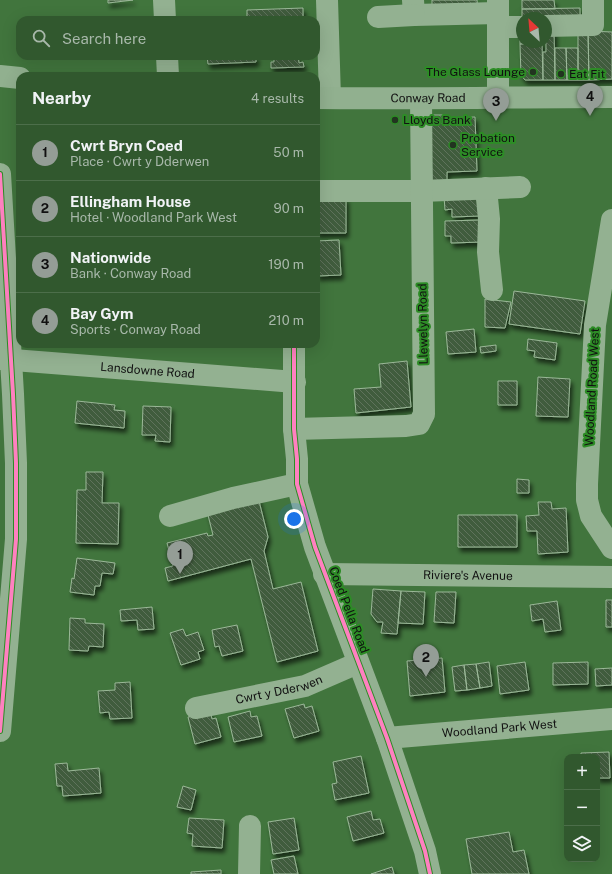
<!DOCTYPE html>
<html lang="en">
<head>
<meta charset="utf-8">
<style>
  body { margin:0; font-family:"Public Sans",sans-serif; background:#395e36; color:#f1f3f6 }
  .controls { position:absolute; right:12px; bottom:12px; display:grid; overflow:hidden; border-radius:8px; box-shadow:0 4px 16px #0002 }
  .controls button { width:36px; height:36px; display:grid; place-items:center; padding:0; border:0; border-bottom:1px solid #4c6e4a; background:#31582e; color:#f1f3f6; font:20px sans-serif }
  .compass { position:absolute; left:516px; top:12px; width:36px; height:36px; border-radius:50%; background:#31582e; box-shadow:0 4px 16px #0002; rotate:334deg }
  .you { position:absolute; left:294px; top:519px; width:14px; height:14px; margin:-10px; border:3px solid #fff; border-radius:50%; background:#1a73e8; box-shadow:0 0 0 6px #1a73e833 }
  .badge { display:grid; place-items:center; width:26px; height:26px; border-radius:50%; background:#949d96; color:#111; font-size:13px; font-weight:700 }
  .pin { position:absolute; translate:-50% -33px; filter:drop-shadow(0 1px 2px #0008) }
  .pin::after { content:''; position:absolute; top:21px; width:14px; height:12px; background:inherit; clip-path:polygon(0 0,100% 0,50% 100%) }
  .list { margin:0; padding:0; list-style:none }
  h2 { display:flex; justify-content:space-between; align-items:center; height:52px; margin:0; padding:0 16px; font-size:17px }
  h2 small { font-size:13px; font-weight:400; color:#a8b8aa }
  .list li { display:grid; grid-template-columns:26px 1fr auto; gap:12px; align-items:center; box-sizing:border-box; height:56px; padding:0 16px; border-top:1px solid #4c6e4a }
  .list b { display:block; font-size:15px; white-space:nowrap }
  .list p { margin:0; font-size:13px; white-space:nowrap; color:#a8b8aa }
  .list em { font-size:13px; font-style:normal; color:#a8b8aa }
  .icon { flex:none; width:22px; height:22px; fill:none; stroke:currentColor; stroke-width:2; stroke-linecap:round; stroke-linejoin:round }
  .map { position:relative; flex:none; width:612px; height:874px; overflow:hidden }
  .search { position:absolute; background:#31582e; box-shadow:0 4px 16px #0002; left:16px; top:16px; width:304px; height:44px; display:flex; align-items:center; gap:10px; box-sizing:border-box; padding:0 14px; border-radius:12px; color:#a8b8aa; font-size:15px }
  .panel { position:absolute; background:#31582e; box-shadow:0 4px 16px #0002; left:16px; top:72px; width:304px; height:276px; border-radius:12px }
  .map>svg:first-child { display:block }
</style>
</head>
<body>
<div class="map">
<svg width="612" height="874" viewBox="0 0 612 874">
  <defs>
    <pattern id="building-back-hatch" width="6" height="6" patternUnits="userSpaceOnUse"><rect width="6" height="6" fill="#405c3e"/><path d="M-1 5l2 2M0 0l6 6M5-1l2 2" fill="none" stroke="#5e735c"/></pattern>
    <filter id="shadow"><feDropShadow dx="2.5" dy="4.5" stdDeviation="2" flood-color="#0009"/></filter>
  </defs>
  <rect width="100%" height="100%" fill="#41753d"/>
  <path fill="url(#building-back-hatch)" stroke="#9bb898" filter="url(#shadow)" d="M108,0H133L108,3Z
    M432,0H477L478,11L432,12Z
    M522,0H554L555,9H522Z
    M303,8V20H247V10Z
    M580,8V23L546,18H522V9Z
    M546,30H554L555,80H543V52H546Z
    M522,31V42H542V43L520,44V33Z
    M578,31H588L589,80H578Z
    M588,31L612,32V79L589,80Z
    M542,43L543,80H525L521,75L520,44Z
    M555,48H566L567,80H555Z
    M566,48H578V80H567Z
    M207,56H256V62L208,64Z
    M274,56H298L299,63L303,62L304,67L271,68V62H274Z
    M430,115H444V118L475,117L477,171L447,172V183L432,184Z
    M479,195L480,216L452,217V209L445,210L444,196Z
    M316,198H346V233H316Z
    M481,220L482,242L451,243V236H445V221Z
    M339,240L341,275L317,276L316,241Z
    M514,291L585,301L580,334L509,324Z
    M485,299L511,302L505,328L485,327Z
    M474,329L476,352L448,354L446,332Z
    M528,339L557,343L555,360L534,357L535,351L527,350Z
    M496,345V351L481,353L480,347Z
    M407,361L411,407L356,413L354,389L381,387L379,364Z
    M538,377L570,379L568,417L536,416Z
    M498,381H517V405H498Z
    M77,401L115,405L114,410L125,411L124,428L75,423Z
    M143,406L171,407L170,442L155,441L156,435H142Z
    M86,472H103L102,503H119L118,544L76,543L77,490H86Z
    M517,479L529,480V493H517Z
    M258,497L268,537L264,551L273,589L301,582L318,651L277,662L251,559L168,581L165,568L173,566L167,543L207,533L208,536L213,535L207,511Z
    M538,502H551L552,509L566,508L568,552L538,554L537,531H527L526,516L539,515Z
    M458,515H517V547H458Z
    M77,558L115,563L113,574L102,573L100,586H95L94,595L70,592L72,578L74,579Z
    M373,589L401,591L397,634L381,633L383,622H377L371,614Z
    M401,591L425,592L423,624L398,623Z
    M436,592H456L454,623L434,622Z
    M606,600H612V627H606Z
    M557,601L561,630L545,632L543,619L532,621L530,605Z
    M152,607L154,629L138,630L137,620L121,621L120,610Z
    M70,618L85,619V623L104,624L103,647L89,646L88,651L69,650Z
    M237,625L243,651L222,656L219,646L215,647L212,630Z
    M183,629L186,636L198,632L204,650L198,652L200,659L181,665L170,633Z
    M442,658L445,692L410,696L407,661Z
    M489,662L492,686L480,688L476,664Z
    M525,662L529,690L500,694L497,666Z
    M588,662V684L553,685V663Z
    M476,664L480,688L467,690L464,665Z
    M464,665L467,690L455,691L452,667Z
    M612,668V685L596,686L595,669Z
    M130,682L132,718L110,719L109,712L100,713L98,691L115,690V683Z
    M304,704L305,708L312,706L319,731L294,738L285,709Z
    M210,711L212,719L216,718L221,737L195,744L188,717Z
    M250,711L251,717L257,716L262,736L234,742L228,717Z
    M609,752L610,778H597V757H581V753Z
    M361,756L369,793L335,800L332,784L337,783L333,762Z
    M67,763L68,771L99,768L101,793L63,796L62,786H57L55,764Z
    M183,786L196,790L191,810L177,807Z
    M371,811L373,820L380,819L384,833L353,841L347,817Z
    M189,818L224,820L222,848L192,846L193,834L187,833Z
    M294,818L299,850L273,854L268,822Z
    M509,832L513,852L524,850L529,874H472L466,839Z
    M294,856L298,874H274L271,860Z
    M392,867L394,874H371Z
    M221,870V874H191V872Z"/>
  <g fill="none" stroke-linecap="round" stroke-linejoin="round">
    <g stroke="#93b191" stroke-width="22">
      <path d="M164,0L165,20"/>
      <path d="M327,0L330,98"/>
      <path d="M413,0L414,15L498,13"/>
      <path d="M378,17L414,15"/>
      <path d="M546,26L593,25V0"/>
      <path d="M498,27H522"/>
      <path d="M167,56L168,76"/>
      <path d="M498,97V0"/>
      <path d="M0,174L13,394L16,463V539L0,731"/>
      <path d="M486,188L489,219L488,252L492,290"/>
      <path d="M316,191H422L520,187"/>
      <path d="M612,220L595,325L587,484V500L591,516L612,548"/>
      <path d="M294,344V429L297,459V484L315,547L387,738L425,851L430,874"/>
      <path id="s1" d="M0,359L295,382"/>
      <path d="M294,429L406,426L419,424L424,414L421,99"/>
      <path d="M170,516L233,498L297,484"/>
      <path id="s2" d="M324,574L612,577"/>
      <path id="s3" d="M196,708L305,686L358,663"/>
      <path id="s4" d="M387,738L612,719"/>
      <path d="M249,874L250,826"/>
    </g>
    <g stroke="#91b08f" stroke-width="22">
      <path d="M0,76L20,78"/>
      <path id="s5" d="M316,98C415,99 513,97 612,97"/>
    </g>
    <defs>
      <path id="cycleway" d="M0,174L13,394L16,463V539L0,731
        M294,344V429L297,459V484L315,547L387,738L425,851L430,874"/>
    </defs>
    <use href="#cycleway" stroke="#2d8c26" stroke-width="6"/>
    <use href="#cycleway" stroke="#ff80c0" stroke-width="4"/>
  </g>
  <g fill="#223420" stroke="#2d8c26" stroke-width="1.5">
    <circle cx="533" cy="72" r="4"/>
    <circle cx="561" cy="74" r="4"/>
    <circle cx="395" cy="120" r="4"/>
    <circle cx="453" cy="145" r="4"/>
  </g>
  <g text-anchor="middle" dominant-baseline="central" stroke-width="4" stroke-linejoin="round" paint-order="stroke">
    <g font-size="12" fill="#111" stroke="#2d8c26" text-anchor="start">
      <text x="525" y="72" text-anchor="end">The Glass Lounge</text>
      <text x="569" y="74">Eat Fit</text>
      <text x="403" y="120">Lloyds Bank</text>
      <text x="461" y="138">Probation<tspan x="461" dy="14">Service</tspan></text>
    </g>
    <g font-size="12" fill="#111" stroke="#2d8c26">
      <text stroke="none"><textPath href="#s5" startOffset="112">Conway Road</textPath></text>
      <text transform="translate(423 324) rotate(-91)">Llewelyn Road</text>
      <text stroke="none"><textPath href="#s1" startOffset="148">Lansdowne Road</textPath></text>
      <text transform="translate(592 387) rotate(-87)">Woodland Road West</text>
      <text stroke="none"><textPath href="#s2" startOffset="144">Riviere's Avenue</textPath></text>
      <text transform="translate(349 610) rotate(69)">Coed Pella Road</text>
      <text stroke="none"><textPath href="#s3" startOffset="85">Cwrt y Dderwen</textPath></text>
      <text stroke="none"><textPath href="#s4" startOffset="113">Woodland Park West</textPath></text>
    </g>
  </g>
</svg>
<div class="controls">
<button>+</button>
<button>−</button>
<button><svg class="icon" aria-label="layers" viewBox="0 0 24 24"><path d="M12 4l9 5-9 5-9-5zM3 14l9 5 9-5"/></svg></button>
</div>
<svg class="compass" viewBox="-18 -18 36 36"><path d="M0-13l5 13h-10z" fill="#e53935"/><path d="M0 13l5-13h-10z" fill="#a8b8aa"/></svg>
<div class="you"></div>
<div class="pin badge" style="left:180px;top:574px">1</div>
<div class="pin badge" style="left:426px;top:677px">2</div>
<div class="pin badge" style="left:496px;top:121px">3</div>
<div class="pin badge" style="left:590px;top:116px">4</div>
<div class="search"><svg class="icon" aria-label="search" viewBox="0 0 24 24"><circle cx="10" cy="10" r="6"/><path d="M15 15l6 6"/></svg>Search here</div>
<section class="panel">
<h2>Nearby<small>4 results</small></h2>
<ul class="list">
<li><span class="badge">1</span><div><b>Cwrt Bryn Coed</b><p>Place · Cwrt y Dderwen</p></div><em>50 m</em></li>
<li><span class="badge">2</span><div><b>Ellingham House</b><p>Hotel · Woodland Park West</p></div><em>90 m</em></li>
<li><span class="badge">3</span><div><b>Nationwide</b><p>Bank · Conway Road</p></div><em>190 m</em></li>
<li><span class="badge">4</span><div><b>Bay Gym</b><p>Sports · Conway Road</p></div><em>210 m</em></li>
</ul>
</section>
</div>
</body>
</html>
